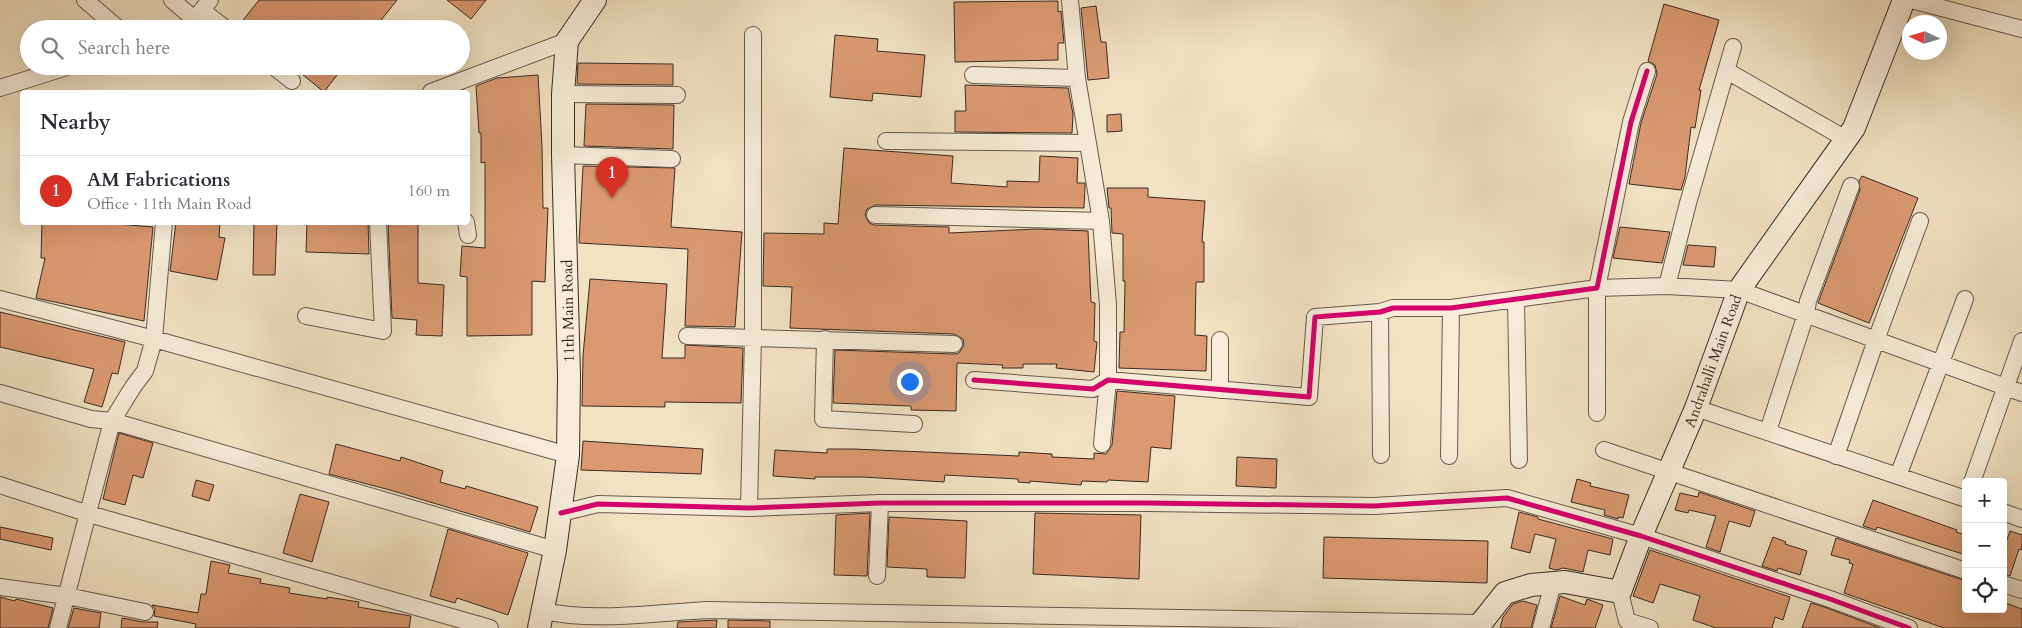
<!DOCTYPE html>
<html lang="en">
<head>
<meta charset="utf-8">
<style>
  body { margin:0; font-family:Cardo,serif; background:#f7f7f7; color:#2b2b33 }
  .controls { position:absolute; right:15px; bottom:15px; display:grid; overflow:hidden; border-radius:5px; box-shadow:0 5px 20px #0002 }
  .controls button { width:45px; height:45px; display:grid; place-items:center; padding:0; border:0; border-bottom:1px solid #e1e1e2; background:#fff; color:#2b2b33; font:25px sans-serif }
  .compass { position:absolute; left:1902px; top:15px; width:45px; height:45px; border-radius:50%; background:#fff; box-shadow:0 5px 20px #0002; rotate:274deg }
  .you { position:absolute; left:909px; top:381px; width:18px; height:18px; margin:-12px; border:4px solid #fff; border-radius:50%; background:#1a73e8; box-shadow:0 0 0 8px #1a73e833 }
  .badge { display:grid; place-items:center; width:32px; height:32px; border-radius:50%; background:#d93025; color:#fff; font-size:16px; font-weight:700 }
  .pin { position:absolute; translate:-50% -41px; filter:drop-shadow(0 1px 2px #0008) }
  .pin::after { content:''; position:absolute; top:26px; width:18px; height:15px; background:inherit; clip-path:polygon(0 0,100% 0,50% 100%) }
  .list { margin:0; padding:0; list-style:none }
  h2 { display:flex; justify-content:space-between; align-items:center; height:65px; margin:0; padding:0 20px; font-size:21px }
  h2 small { font-size:16px; font-weight:400; color:#7c7c81 }
  .list li { display:grid; grid-template-columns:32px 1fr auto; gap:15px; align-items:center; box-sizing:border-box; height:70px; padding:0 20px; border-top:1px solid #e1e1e2 }
  .list b { display:block; font-size:19px; white-space:nowrap }
  .list p { margin:0; font-size:16px; white-space:nowrap; color:#7c7c81 }
  .list em { font-size:16px; font-style:normal; color:#7c7c81 }
  .icon { flex:none; width:28px; height:28px; fill:none; stroke:currentColor; stroke-width:2; stroke-linecap:round; stroke-linejoin:round }
  .map { position:relative; flex:none; width:2022px; height:628px; overflow:hidden }
  .search { position:absolute; background:#fff; box-shadow:0 5px 20px #0002; left:20px; top:20px; width:450px; height:55px; display:flex; align-items:center; gap:12px; box-sizing:border-box; padding:0 18px; border-radius:28px; color:#7c7c81; font-size:19px }
  .panel { position:absolute; background:#fff; box-shadow:0 5px 20px #0002; left:20px; top:90px; width:450px; height:135px; border-radius:5px }
  .map>svg:first-child { display:block }
</style>
</head>
<body>
<div class="map">
<svg width="2022" height="628" viewBox="0 0 2022 628">
  <rect width="100%" height="100%" fill="#f1e2c2"/>
  <filter id="stains"><feTurbulence type="fractalNoise" baseFrequency=".004" numOctaves="4"/><feColorMatrix values="0 0 0 0 .2 0 0 0 0 .09 0 0 0 0 .02 0 0 0 .5 -.17"/></filter>
  <radialGradient id="worn" r=".72"><stop offset=".6" stop-color="#630" stop-opacity="0"/><stop offset="1" stop-color="#630" stop-opacity=".3"/></radialGradient>
  <path fill="#db9971" stroke="#392b24" d="M259,0H397L374,29H236Z
    M447,0H486L471,19Z
    M1058,1V12L1061,11L1064,43H1058V60L955,62L954,2Z
    M1664,4L1719,20L1699,90H1701L1695,128L1691,127L1685,177L1681,190L1629,184L1641,123L1657,74L1655,65L1648,61Z
    M1096,6L1101,42H1106L1109,78L1088,80L1081,8Z
    M835,35L878,39L877,51L925,55L921,97L873,93L872,101L830,97Z
    M578,63L673,64V85L577,84Z
    M292,66H344L324,92Z
    M538,75L542,147L543,208H548L545,282L532,281V335L467,336V277L460,276L462,246L485,248V162L481,163V133H479L476,86L497,78Z
    M965,85L1068,88L1073,114L1072,133L955,132V111H966Z
    M586,104L674,105L673,149L584,146Z
    M1121,114L1122,131L1107,132V115Z
    M844,148L953,156L951,183L1007,187V181L1039,182L1040,156L1078,158L1077,183H1085V186L1084,208L875,205L867,209L865,215L869,223L874,225L949,227V233L1037,229L1088,231L1091,302L1095,303L1094,341L1097,342L1094,372L1056,368L1057,364H1023V368H1002L1003,365L957,363L956,411L911,410V406L833,403L835,350L954,354L959,353L964,345L963,339L954,334L790,328L792,287L763,286L764,233L824,234V223L838,224Z
    M583,166L675,168L671,227L742,232L735,327L685,326L688,249L579,243Z
    M1862,176L1918,198L1869,323L1818,303L1860,190L1859,181Z
    M1107,188H1148V197L1205,201L1202,242H1204V282H1196L1195,335L1207,336L1206,371L1119,368L1120,332H1124L1125,281H1123V234L1112,233L1111,208H1109Z
    M42,222H93L153,227L144,321L36,298L45,258H41Z
    M176,222H220L219,237L225,238L217,280L170,271Z
    M254,222H277L275,275H253Z
    M307,222H368L369,254L306,252Z
    M388,222H418V283L444,285L442,336L416,335L417,320L392,318Z
    M1620,227L1670,232L1662,263L1613,258Z
    M1688,245L1716,247L1714,267L1683,265Z
    M590,279L667,284L662,358H685V345L743,348L741,403L665,402V407L582,406L583,356Z
    M0,312L125,342L118,374L112,373L102,407L84,402L94,369L0,347Z
    M1117,391L1175,396L1171,449L1151,447L1148,482L1108,480L1107,482L1082,481L1081,485L1030,481V483L1018,482V479L945,475L944,482L863,477H815V479L773,476L775,450L827,453V449H853L1019,456V452L1052,454V457L1094,459V453L1106,454L1112,445Z
    M119,433L153,443L143,478L133,475L125,505L103,499Z
    M583,441L703,449L701,474L581,470Z
    M336,444L400,461L401,457L443,471L440,482L465,489L466,486L538,507L530,532L390,490L329,474Z
    M1237,457L1277,459L1276,488L1236,486Z
    M1577,479L1591,483L1590,486L1629,495L1623,518L1618,517V519L1604,515L1605,510L1571,502Z
    M196,480L214,485L209,501L192,496Z
    M1699,492L1755,511L1750,527L1729,521L1720,552L1706,547L1716,516L1689,510L1688,513L1675,510L1680,493L1698,497Z
    M300,494L329,502L312,562L283,553Z
    M1873,500L1957,530L1956,532L1966,535V555L1877,527L1876,530L1863,526Z
    M1519,512L1538,517V519L1613,539L1610,555L1588,550L1583,572L1563,568L1556,570L1549,568L1556,539L1535,534L1530,553L1511,548Z
    M870,513L867,576L834,575L836,515Z
    M1035,513L1141,515L1139,579L1033,574Z
    M889,517L967,521L965,578L927,577V569L887,567Z
    M0,527L53,538L51,550L0,539Z
    M448,529L528,553L508,615L457,598L455,603L430,596Z
    M2010,531L2022,535V550L2019,549L2010,576L2003,574V551Z
    M1324,537L1488,541L1487,583L1323,578Z
    M1773,537L1786,542L1785,544L1807,551L1800,575L1778,568L1777,571L1762,566Z
    M1836,538L1966,581V609H2003V602L2022,609V628H1944L1844,593L1853,564L1849,563L1850,560L1831,555Z
    M1650,550L1790,597L1783,620L1775,617L1772,628H1716L1693,620L1700,596L1660,584L1653,603L1633,596Z
    M211,561L230,565L228,573L261,579L260,583L290,588L289,593L327,599V597L359,602L358,607L411,616L409,628H195L196,624L154,616L155,609L152,605L198,613L201,594H206Z
    M1560,596L1585,605L1587,599L1603,605L1595,628H1551Z
    M0,597L15,601L16,599L20,600L53,608L48,628H0Z
    M1523,601L1537,605L1531,628H1500L1503,617L1513,604Z
    M1811,603L1827,608L1880,628H1802Z
    M74,608L101,613L99,628H68Z
    M122,618L143,622H158L157,628H121Z
    M717,620L716,628H677L678,622Z
    M728,620L770,621V628H728Z"/>
  <g fill="none" stroke-linecap="round" stroke-linejoin="round">
    <defs>
      <path id="street" d="M85,0L119,29
        M172,0L194,19
        M1070,0L1077,78L1101,221L1108,305V380L1102,444
        M1911,0L2022,29
        M202,10L226,29
        M187,29L210,0
        M273,66L292,81
        M1727,71L1846,139
        M973,75L1077,78
        M0,88L70,66
        M431,92L567,41
        M563,94L677,95
        M886,141L1087,143
        M563,155L672,159
        M875,215L1101,221
        M466,222L468,235
        M1667,286L1688,203L1733,47
        M0,299L154,339L568,455
        M1516,299L1519,460
        M1380,312L1381,455
        M306,316L383,331L378,222
        M687,336L954,344
        M825,339L823,419L914,424
        M974,380L1093,389L1108,380L1309,397L1315,317L1380,312L1393,308H1451L1597,288L1631,122L1647,71
        M1220,390V340
        M0,393L91,419L112,421L555,550
        M1696,408L1966,499
        M1597,413V288L1667,286L1739,290L2022,393
        M1768,431L1806,314L1808,301L1851,186
        M1604,450L1966,571
        M1449,456L1451,308
        M1836,456L1876,340L1920,221
        M1898,476L1965,299
        M1972,482L2022,341
        M0,485L89,514L490,628
        M749,508L753,337V35
        M2003,512L2022,519
        M561,513L598,504L749,508L880,503H1148L1374,506L1507,498L1641,536L1830,599L1909,628
        M877,576L880,503
        M2003,584L2022,590
        M0,587L67,596L145,612
        M1620,592L1627,621L1650,628
        M543,611C593,622 655,613 706,610L1479,623
        M58,628L112,421L133,387L145,371L154,339L164,222
        M1541,628L1553,583"/>
      <path id="secondary" d="M539,628L555,550L568,455L569,375L563,155V94L567,41L595,0
        M1477,628L1505,593L1531,585L1565,582L1620,592L1641,536L1696,408L1739,290L1854,128L1904,0"/>
    </defs>
    <use href="#street" stroke="#67594c" stroke-width="18"/>
    <use href="#secondary" stroke="#392b24" stroke-width="24"/>
    <use href="#street" stroke="#f6ecd7" stroke-width="16"/>
    <use href="#secondary" stroke="#f6ecd7" stroke-width="22"/>
    <defs>
      <path id="cycleway" d="M974,380L1093,389L1108,380L1309,397L1315,317L1380,312L1393,308H1451L1597,288L1631,122L1647,71
        M561,513L598,504L749,508L880,503H1148L1374,506L1507,498L1641,536L1830,599L1909,628"/>
    </defs>
    <use href="#cycleway" stroke="#f6ecd7" stroke-width="8"/>
    <use href="#cycleway" stroke="#d6006c" stroke-width="5"/>
  </g>
  <g text-anchor="middle" dominant-baseline="central" stroke-width="4" stroke-linejoin="round" paint-order="stroke">
    <g font-size="15" fill="#392b24" stroke="#f6ecd7">
      <text transform="translate(568 311) rotate(-91)">11th Main Road</text>
      <text transform="translate(1713 361) rotate(-70)">Andrahalli Main Road</text>
    </g>
  </g>
  <rect width="100%" height="100%" filter="url(#stains)"/>
  <rect width="100%" height="100%" fill="url(#worn)"/>
</svg>
<div class="controls">
<button>+</button>
<button>−</button>
<button><svg class="icon" aria-label="locate" viewBox="0 0 24 24"><circle cx="12" cy="12" r="6"/><path d="M12 2v4M12 18v4M2 12h4M18 12h4"/></svg></button>
</div>
<svg class="compass" viewBox="-18 -18 36 36"><path d="M0-13l5 13h-10z" fill="#e53935"/><path d="M0 13l5-13h-10z" fill="#7c7c81"/></svg>
<div class="you"></div>
<div class="pin badge" style="left:612px;top:198px">1</div>
<div class="search"><svg class="icon" aria-label="search" viewBox="0 0 24 24"><circle cx="10" cy="10" r="6"/><path d="M15 15l6 6"/></svg>Search here</div>
<section class="panel">
<h2>Nearby<small></small></h2>
<ul class="list">
<li><span class="badge">1</span><div><b>AM Fabrications</b><p>Office · 11th Main Road</p></div><em>160 m</em></li>
</ul>
</section>
</div>
</body>
</html>
